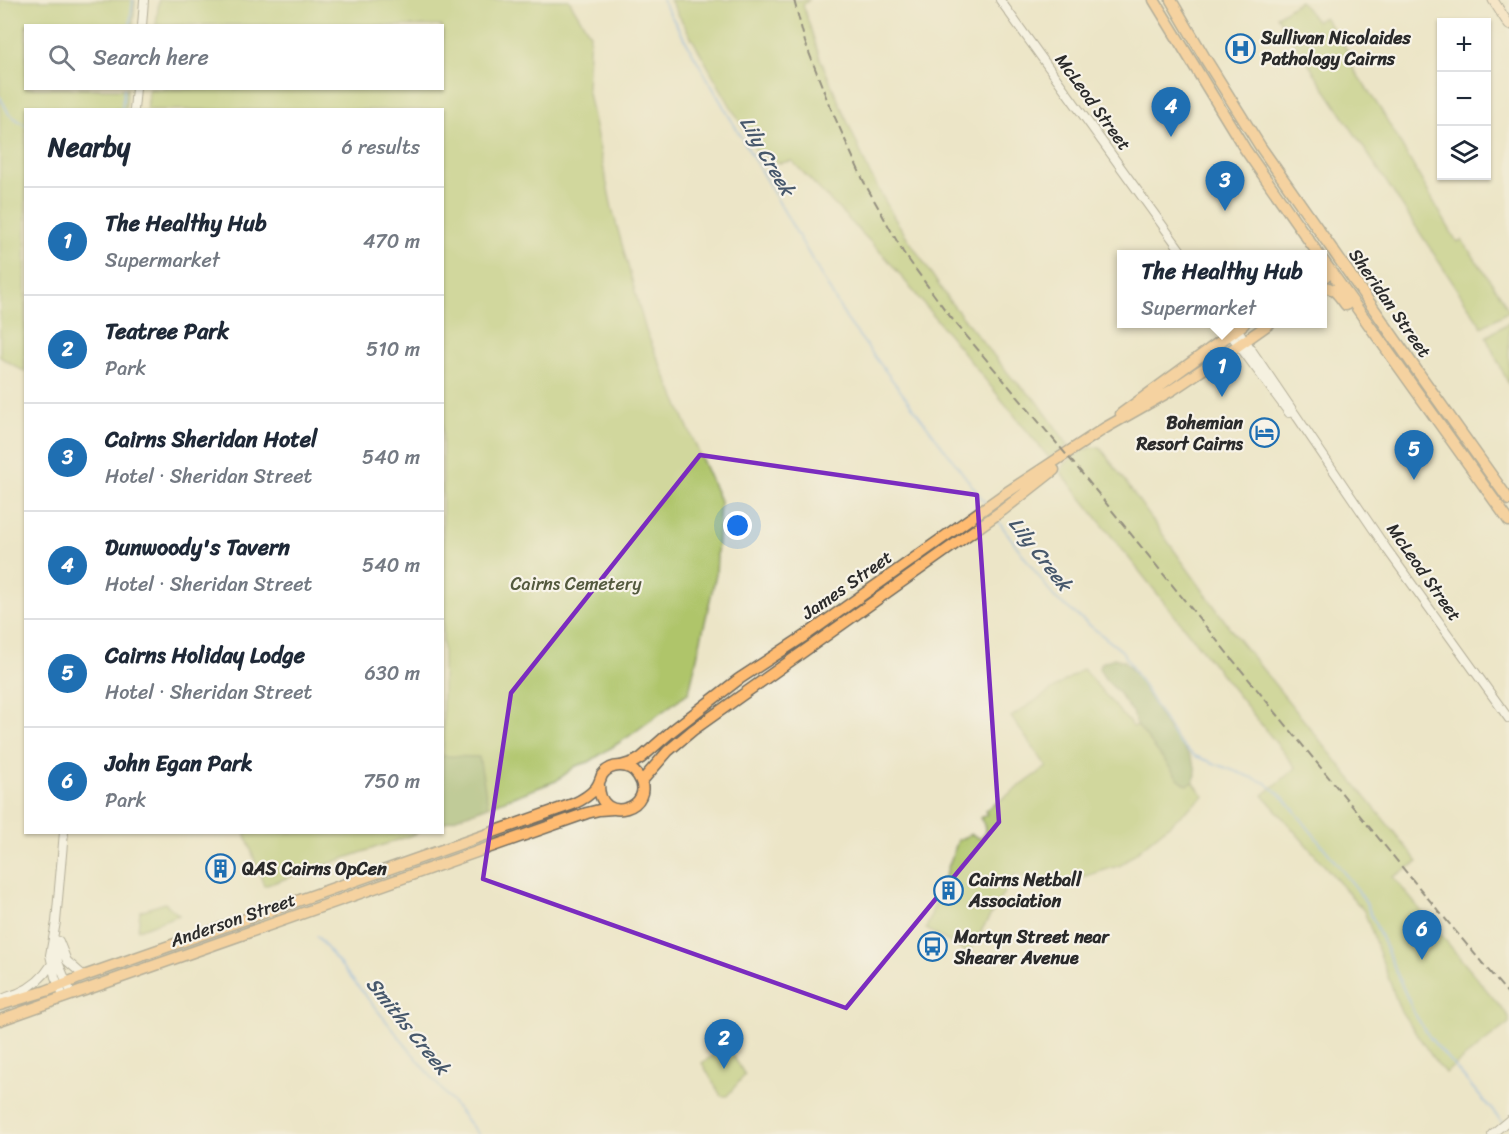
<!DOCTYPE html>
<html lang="en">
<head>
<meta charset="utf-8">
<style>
  body { margin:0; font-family:Sriracha,sans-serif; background:#f6f6f7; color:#1f2937 }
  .controls { position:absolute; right:18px; top:18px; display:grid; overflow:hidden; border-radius:0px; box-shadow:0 2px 4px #0004 }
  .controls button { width:54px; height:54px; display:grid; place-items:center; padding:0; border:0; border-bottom:2px solid #e0e1e3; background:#fff; color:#1f2937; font:30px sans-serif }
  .you { position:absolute; left:738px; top:526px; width:21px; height:21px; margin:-15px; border:4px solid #fff; border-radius:50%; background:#1a73e8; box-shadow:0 0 0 9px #1a73e833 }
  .badge { display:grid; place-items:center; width:39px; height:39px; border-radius:50%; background:#1f6fb2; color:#fff; font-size:20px; font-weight:700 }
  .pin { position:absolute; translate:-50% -50px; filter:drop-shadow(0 2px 3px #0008) }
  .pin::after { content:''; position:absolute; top:32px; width:21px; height:18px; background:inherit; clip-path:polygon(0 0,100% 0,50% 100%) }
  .popup { position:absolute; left:1117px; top:250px; width:210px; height:78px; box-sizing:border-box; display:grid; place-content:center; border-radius:0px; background:#fff; filter:drop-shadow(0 2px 4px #0005); font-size:20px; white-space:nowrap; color:#747a83 }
  .popup b { font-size:22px; color:#1f2937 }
  .popup::after { content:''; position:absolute; left:50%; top:100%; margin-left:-12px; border:12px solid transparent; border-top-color:#fff }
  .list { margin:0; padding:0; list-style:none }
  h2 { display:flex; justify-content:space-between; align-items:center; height:78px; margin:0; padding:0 24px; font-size:26px }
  h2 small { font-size:20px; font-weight:400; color:#747a83 }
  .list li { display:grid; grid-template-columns:39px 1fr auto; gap:18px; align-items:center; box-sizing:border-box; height:108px; padding:0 24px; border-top:2px solid #e0e1e3 }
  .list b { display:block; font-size:22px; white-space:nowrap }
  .list p { margin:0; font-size:20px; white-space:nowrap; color:#747a83 }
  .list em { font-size:20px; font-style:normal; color:#747a83 }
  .icon { flex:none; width:33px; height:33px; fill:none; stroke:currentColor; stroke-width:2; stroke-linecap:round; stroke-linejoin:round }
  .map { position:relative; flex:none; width:1509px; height:1134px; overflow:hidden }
  .search { position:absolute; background:#fff; box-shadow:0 2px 4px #0004; left:24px; top:24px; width:420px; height:66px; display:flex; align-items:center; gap:15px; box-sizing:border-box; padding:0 21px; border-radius:0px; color:#747a83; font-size:22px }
  .panel { position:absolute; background:#fff; box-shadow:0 2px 4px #0004; left:24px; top:108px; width:420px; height:726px; border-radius:0px }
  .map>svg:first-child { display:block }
</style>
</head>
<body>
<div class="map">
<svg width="1509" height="1134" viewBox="0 0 1509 1134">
  <rect width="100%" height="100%" fill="#f7f3e8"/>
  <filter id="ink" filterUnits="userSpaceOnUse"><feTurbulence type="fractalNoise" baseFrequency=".0167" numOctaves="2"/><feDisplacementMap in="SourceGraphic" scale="12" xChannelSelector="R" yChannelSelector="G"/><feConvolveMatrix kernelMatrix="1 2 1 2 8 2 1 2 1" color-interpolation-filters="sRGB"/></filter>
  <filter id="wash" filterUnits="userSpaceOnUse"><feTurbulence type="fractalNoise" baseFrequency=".008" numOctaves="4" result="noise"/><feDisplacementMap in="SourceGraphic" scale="24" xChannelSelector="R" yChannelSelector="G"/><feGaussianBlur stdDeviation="1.35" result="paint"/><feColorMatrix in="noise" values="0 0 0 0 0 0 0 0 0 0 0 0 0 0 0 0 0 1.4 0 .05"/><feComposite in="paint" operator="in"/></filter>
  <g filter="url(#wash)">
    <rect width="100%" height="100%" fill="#ece5c7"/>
    <path fill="#afc56a" stroke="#6d784a" stroke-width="1.5" d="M0,0H135L133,25L26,26V88L127,89L126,109L26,110L25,372L0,357Z
      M159,0H569L590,34L587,88L612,208L646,331L720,501L716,574L689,692L628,737L589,762L576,766L556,781L443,823L442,110H147L149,89L442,88V26L156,25Z
      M670,0H809L803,5L820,58L869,172L895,219L948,299L1012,378L1038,402L1068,445L1049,458L888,260L792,161L779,163L758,154Z
      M1300,1L1316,21L1324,17L1348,51L1344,55L1381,110L1457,242L1462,240L1501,296L1509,311L1482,327L1277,16Z
      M1509,322V385L1486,337Z
      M1093,447L1100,448L1103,451L1235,635L1418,862L1393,877L1509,1017V1023L1445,1073L1433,1058L1400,1010L1364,911L1263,795L1296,768L1062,474C1062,472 1061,470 1062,469C1064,461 1086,448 1093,447Z
      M1083,669L1133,727L1137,725L1178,778L1186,784L1193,782L1204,796L1121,865L1057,885L1015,874L968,953L926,929L958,840L971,834L981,839C987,831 986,826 980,818L987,814L985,811L1047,767L1011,717Z
      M245,833V832L418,833L264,886Z
      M165,903L179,915L138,930L140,911Z
      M727,1046L745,1075L727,1096H721L702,1063Z"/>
    <path fill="#8baa5e" stroke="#5b6a44" stroke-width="1.5" d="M1114,658L1124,661L1137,676L1167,727L1190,756L1195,766L1196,775L1193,782L1187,785L1178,778L1137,725L1132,712L1116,690L1105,679L1099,669L1101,663Z
      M442,756L479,757L488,806L443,823Z"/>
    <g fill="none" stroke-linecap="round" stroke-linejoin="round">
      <path stroke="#7aabe5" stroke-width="2" d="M662,0L847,320L986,504
        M130,26L133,0
        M0,97L9,114L26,126
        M122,110L124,88
        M996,518L1054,597L1122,651L1178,742L1195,756L1266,783L1285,799L1357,889L1366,903L1414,1013L1430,1038L1503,1123
        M317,936L478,1134"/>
    </g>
  </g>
  <g filter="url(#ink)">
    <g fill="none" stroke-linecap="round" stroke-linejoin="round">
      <defs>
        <path id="tertiary" d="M1000,0L1184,255
          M142,26L144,0
          M134,110L136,88
          M1223,324L1289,413
          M1234,324L1386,548L1509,719
          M56,940L58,962L72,995
          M59,941L67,961L84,976
          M64,998L55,977L50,955L56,922L64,832
          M0,1000C6,997 12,995 18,993C32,987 43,978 51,965
          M1492,1134L1509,1120"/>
        <path id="secondary" d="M1493,0L1509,25"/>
        <path id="primary" d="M1322,279L1331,271
          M1121,414L1244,324
          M621,766L634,762L641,758L673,730L739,679L809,633L1006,493L1105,428L1172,390L1239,345L1269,324
          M641,782L668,751L693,730L1003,510L1054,470
          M0,1005L46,991L84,976L573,804C582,800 590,795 596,788C599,784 600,780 602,775C611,763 630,763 638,776C659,807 599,828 599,785
          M0,1020L587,813L599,810L613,809"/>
        <path id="trunk" d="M1154,0L1245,149L1319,255
          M1171,0L1205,58L1260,146L1418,372L1509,500
          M1322,259L1509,521
          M1322,287C1335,287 1339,296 1346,305"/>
      </defs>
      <use href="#tertiary" stroke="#6f6c62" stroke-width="10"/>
      <use href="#secondary" stroke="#6f6c62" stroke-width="11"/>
      <use href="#primary" stroke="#6f6c62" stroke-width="13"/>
      <use href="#trunk" stroke="#6f6c62" stroke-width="13"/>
      <use href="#tertiary" stroke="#fff" stroke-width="8"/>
      <use href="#secondary" stroke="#ffe4c6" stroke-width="9"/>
      <use href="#primary" stroke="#ffbb71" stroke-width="10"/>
      <use href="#trunk" stroke="#ffbb71" stroke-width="10"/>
      <path stroke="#2b2b2b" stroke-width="2" stroke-dasharray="9 4.5" stroke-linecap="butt" d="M794,0L805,42L828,102L864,182L903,252L948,314L1080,471L1228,654L1411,878L1509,995"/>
    </g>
  </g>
  <path d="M0 0H1509V1134H0ZM700,455L977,495L999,822L846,1008L483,879L511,693Z" fill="#ece5c7" fill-opacity=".55" fill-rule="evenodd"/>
  <path fill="none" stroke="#7b2cbf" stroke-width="4.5" stroke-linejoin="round" d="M700,455L977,495L999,822L846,1008L483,879L511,693Z"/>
  <defs>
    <symbol id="hospital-ring" viewBox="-11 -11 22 22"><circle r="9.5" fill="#f7f3e8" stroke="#1f6fb2" stroke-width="1.5"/><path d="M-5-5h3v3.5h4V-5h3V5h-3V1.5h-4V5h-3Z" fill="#1f6fb2"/></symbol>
    <symbol id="hotel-ring" viewBox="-11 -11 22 22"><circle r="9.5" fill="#f7f3e8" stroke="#1f6fb2" stroke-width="1.5"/><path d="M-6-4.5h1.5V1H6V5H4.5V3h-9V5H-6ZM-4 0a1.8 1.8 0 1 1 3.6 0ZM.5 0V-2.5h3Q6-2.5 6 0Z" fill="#1f6fb2"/></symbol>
    <symbol id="building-ring" viewBox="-11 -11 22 22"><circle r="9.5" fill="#f7f3e8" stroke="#1f6fb2" stroke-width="1.5"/><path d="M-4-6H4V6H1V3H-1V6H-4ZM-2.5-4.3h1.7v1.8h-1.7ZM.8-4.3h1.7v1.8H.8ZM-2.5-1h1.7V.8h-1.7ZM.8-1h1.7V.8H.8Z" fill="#1f6fb2"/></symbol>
    <symbol id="bus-ring" viewBox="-11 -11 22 22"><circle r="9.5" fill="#f7f3e8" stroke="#1f6fb2" stroke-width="1.5"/><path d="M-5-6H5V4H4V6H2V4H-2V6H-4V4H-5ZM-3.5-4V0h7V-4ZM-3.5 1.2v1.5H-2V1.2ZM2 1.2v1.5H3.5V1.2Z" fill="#1f6fb2"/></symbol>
  </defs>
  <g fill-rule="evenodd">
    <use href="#hospital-ring" x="1224" y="32" width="33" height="33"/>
    <use href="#hotel-ring" x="1248" y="416" width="33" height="33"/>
    <use href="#building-ring" x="204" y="852" width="33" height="33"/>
    <use href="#building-ring" x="932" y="874" width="33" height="33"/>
    <use href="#bus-ring" x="916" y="930" width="33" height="33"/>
  </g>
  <g text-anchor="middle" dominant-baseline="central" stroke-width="4.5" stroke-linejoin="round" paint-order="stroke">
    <g font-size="18" font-weight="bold" fill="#2b2b2b" stroke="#f7f3e8" text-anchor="start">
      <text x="1261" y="38">Sullivan Nicolaides<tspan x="1261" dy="21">Pathology Cairns</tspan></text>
      <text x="1243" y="423" text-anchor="end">Bohemian<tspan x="1243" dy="21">Resort Cairns</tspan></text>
      <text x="242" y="869">QAS Cairns OpCen</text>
      <text x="969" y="880">Cairns Netball<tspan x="969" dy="21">Association</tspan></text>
      <text x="954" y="937">Martyn Street near<tspan x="954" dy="21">Shearer Avenue</tspan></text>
    </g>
    <g font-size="18" fill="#2b2b2b" stroke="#f7f3e8">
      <text transform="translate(1093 102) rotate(54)">McLeod Street</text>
      <text transform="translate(1390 303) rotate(55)">Sheridan Street</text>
      <text transform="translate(1424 572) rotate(55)">McLeod Street</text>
      <text transform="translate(847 585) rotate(-35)">James Street</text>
      <text transform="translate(233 920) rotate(-19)">Anderson Street</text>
    </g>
    <g font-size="18" fill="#53593e" stroke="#f7f3e8">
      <text x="576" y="584">Cairns Cemetery</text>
    </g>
    <g font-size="20" font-style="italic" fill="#47586c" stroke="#f7f3e8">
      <text transform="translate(767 156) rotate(60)">Lily Creek</text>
      <text transform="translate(1040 554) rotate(52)">Lily Creek</text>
      <text transform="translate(408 1026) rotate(51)">Smiths Creek</text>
    </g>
  </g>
</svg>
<div class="controls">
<button>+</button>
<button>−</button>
<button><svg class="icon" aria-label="layers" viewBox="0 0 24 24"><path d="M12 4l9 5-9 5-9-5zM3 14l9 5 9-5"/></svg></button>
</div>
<div class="you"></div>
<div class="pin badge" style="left:1222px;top:397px">1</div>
<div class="popup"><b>The Healthy Hub</b>Supermarket</div>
<div class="pin badge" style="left:724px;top:1069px">2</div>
<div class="pin badge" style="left:1225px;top:211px">3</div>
<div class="pin badge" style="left:1171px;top:137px">4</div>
<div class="pin badge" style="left:1414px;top:480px">5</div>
<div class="pin badge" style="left:1422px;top:960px">6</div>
<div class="search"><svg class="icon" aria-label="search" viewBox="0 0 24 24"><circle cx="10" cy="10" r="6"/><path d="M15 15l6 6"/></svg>Search here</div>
<section class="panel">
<h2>Nearby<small>6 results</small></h2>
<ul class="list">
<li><span class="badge">1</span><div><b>The Healthy Hub</b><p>Supermarket</p></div><em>470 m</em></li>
<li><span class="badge">2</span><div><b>Teatree Park</b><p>Park</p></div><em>510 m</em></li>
<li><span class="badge">3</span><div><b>Cairns Sheridan Hotel</b><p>Hotel · Sheridan Street</p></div><em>540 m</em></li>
<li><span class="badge">4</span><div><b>Dunwoody's Tavern</b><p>Hotel · Sheridan Street</p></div><em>540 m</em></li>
<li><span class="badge">5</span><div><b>Cairns Holiday Lodge</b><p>Hotel · Sheridan Street</p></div><em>630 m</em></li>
<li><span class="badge">6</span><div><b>John Egan Park</b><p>Park</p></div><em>750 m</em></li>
</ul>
</section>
</div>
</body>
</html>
